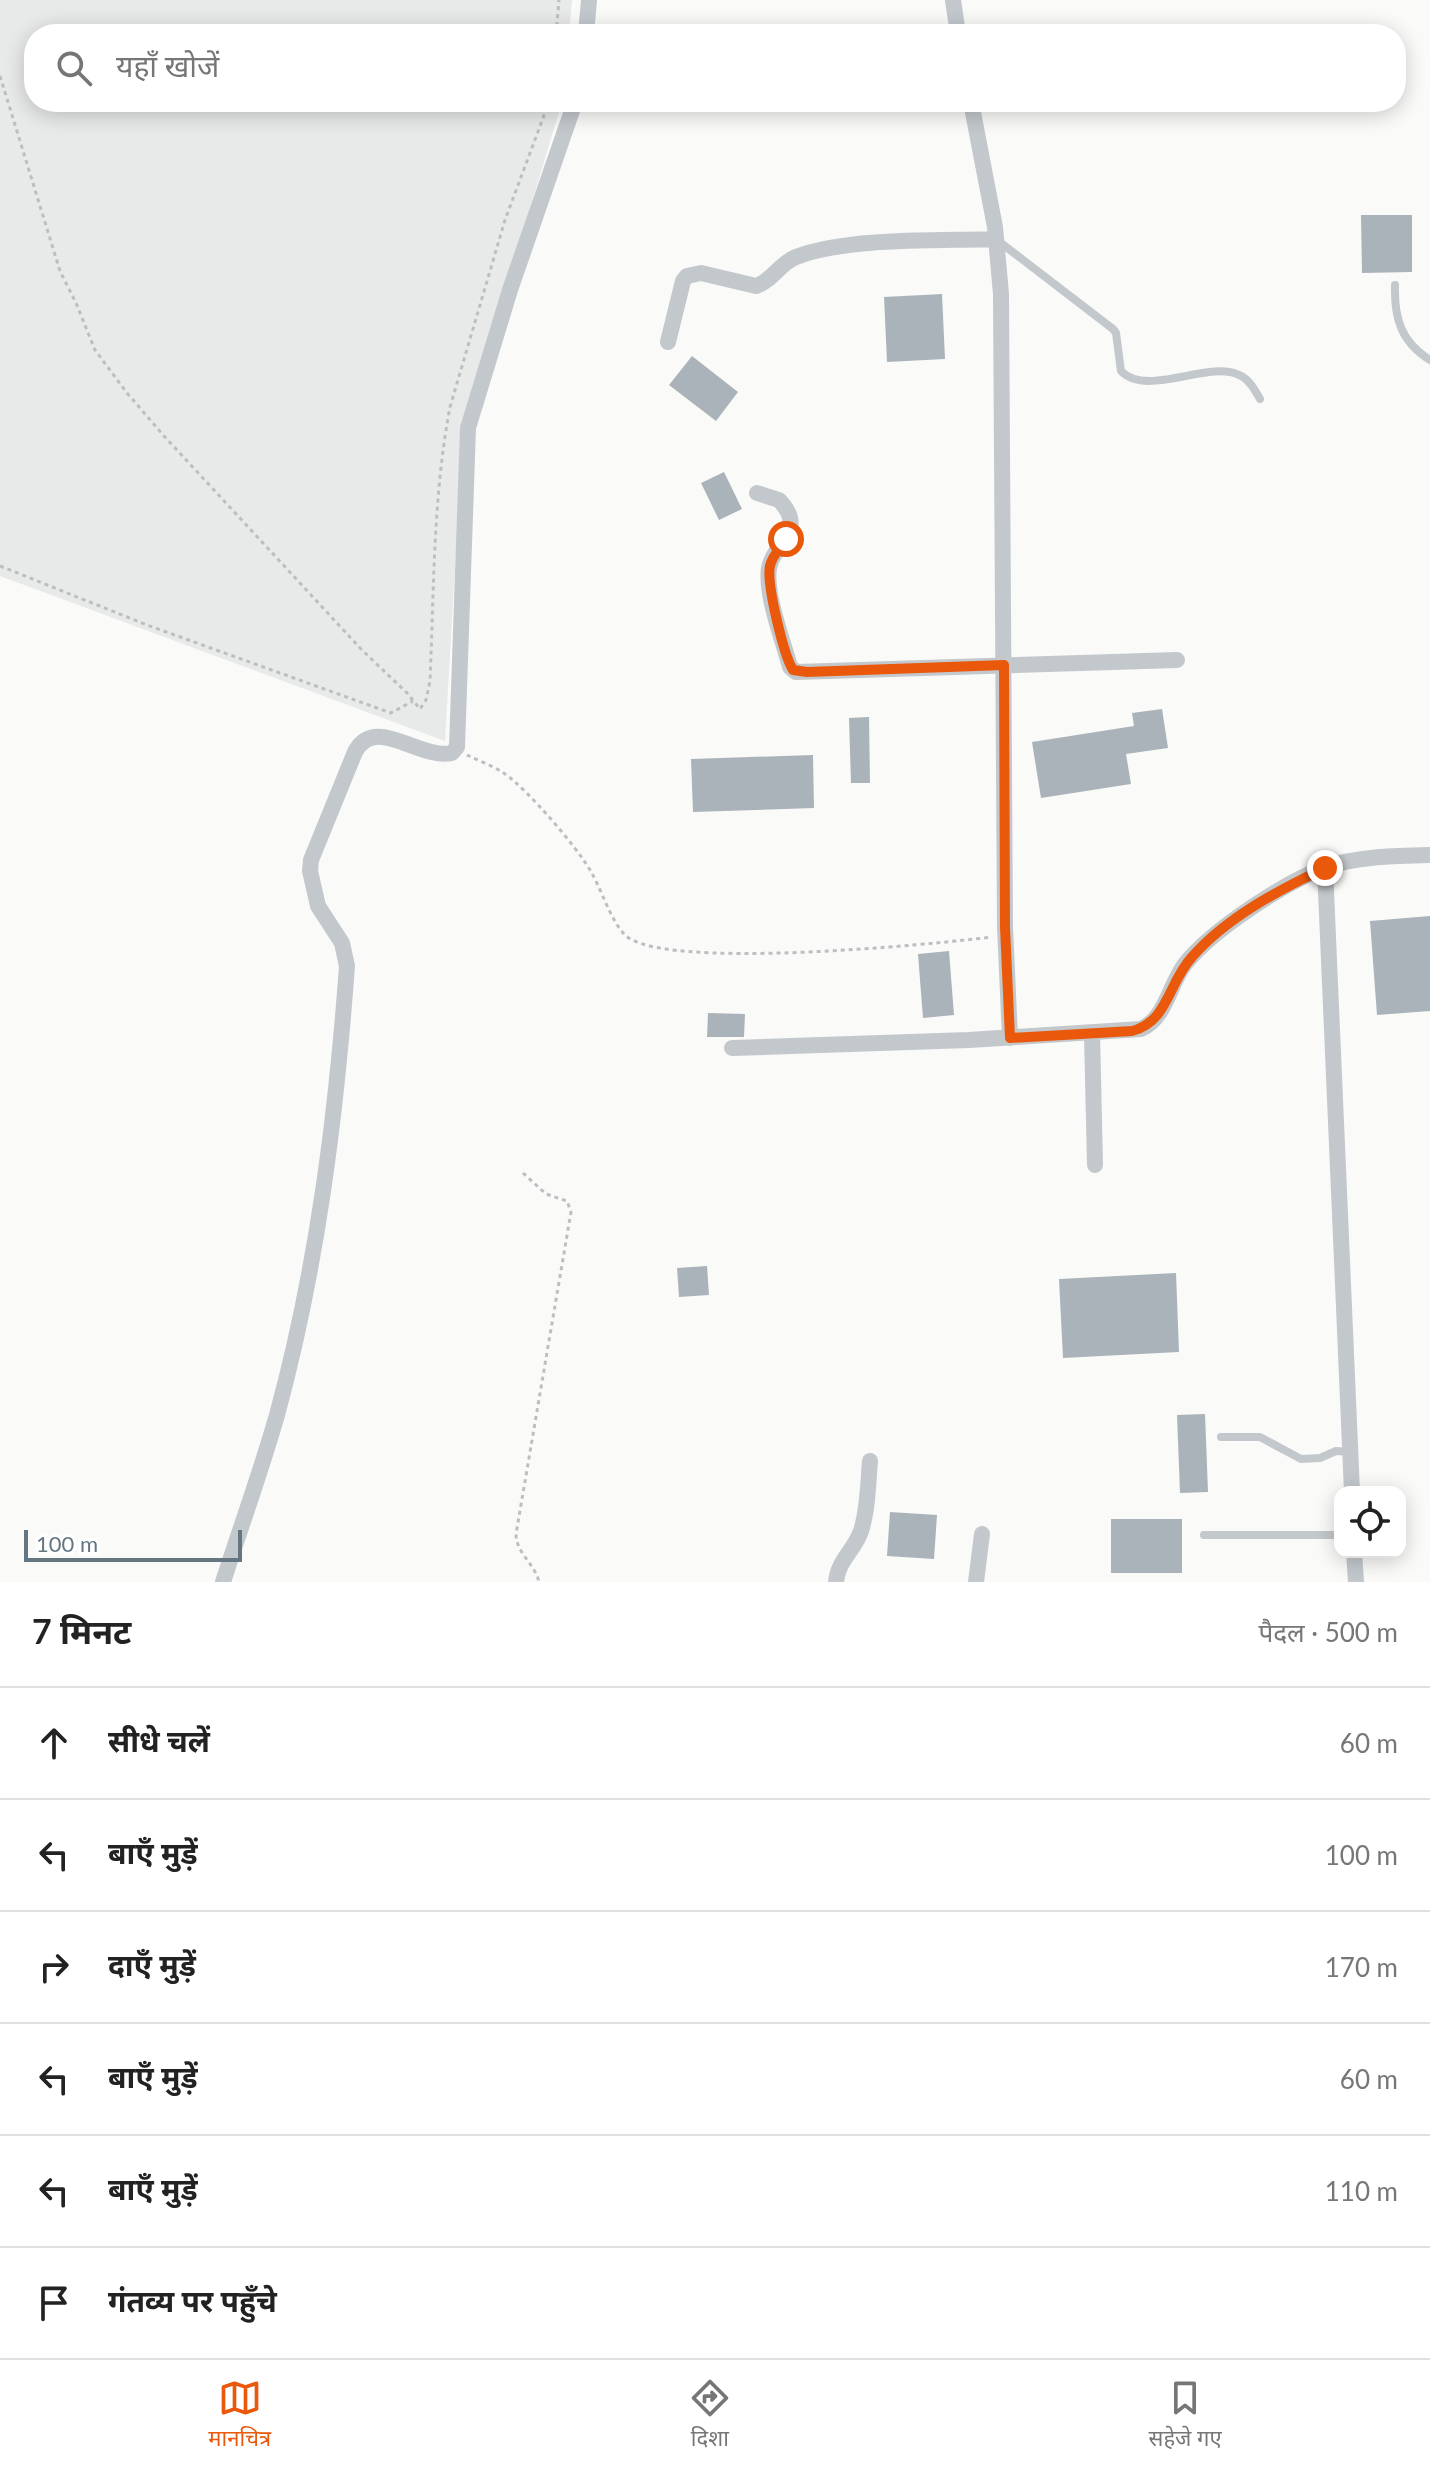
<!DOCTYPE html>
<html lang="hi">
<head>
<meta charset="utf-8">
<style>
  body { margin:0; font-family:Lato,"Noto Sans Devanagari",sans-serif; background:#f6f6f6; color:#222 }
  .controls { position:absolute; right:24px; bottom:24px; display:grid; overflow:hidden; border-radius:16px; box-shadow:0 4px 20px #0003 }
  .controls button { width:72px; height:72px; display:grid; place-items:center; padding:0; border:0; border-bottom:2px solid #e0e0e0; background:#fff; color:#222; font:40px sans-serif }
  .scale { position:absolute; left:24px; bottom:20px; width:218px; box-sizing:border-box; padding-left:8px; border:4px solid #657683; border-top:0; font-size:22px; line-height:28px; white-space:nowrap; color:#657683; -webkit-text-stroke:6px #fff; paint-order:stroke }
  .stop { position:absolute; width:24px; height:24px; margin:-18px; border:6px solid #ea580c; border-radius:50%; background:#fff }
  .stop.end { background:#ea580c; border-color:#fff; box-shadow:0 2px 8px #0008 }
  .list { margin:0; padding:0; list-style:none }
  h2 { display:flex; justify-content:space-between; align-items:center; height:104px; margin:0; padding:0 32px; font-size:34px }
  h2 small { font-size:26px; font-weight:400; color:#767676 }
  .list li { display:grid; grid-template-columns:52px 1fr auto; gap:24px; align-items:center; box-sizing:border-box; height:112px; padding:0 32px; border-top:2px solid #e0e0e0 }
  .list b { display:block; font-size:30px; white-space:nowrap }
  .list em { font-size:26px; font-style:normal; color:#767676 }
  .icon { flex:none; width:44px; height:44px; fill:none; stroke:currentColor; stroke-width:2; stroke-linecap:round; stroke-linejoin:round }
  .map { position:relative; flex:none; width:1430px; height:1582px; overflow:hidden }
  .search { position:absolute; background:#fff; box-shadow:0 4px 20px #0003; left:24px; right:24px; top:24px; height:88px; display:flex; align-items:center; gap:20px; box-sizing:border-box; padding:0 28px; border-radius:32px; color:#767676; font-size:30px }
  .sheet { height:776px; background:#fff }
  nav { display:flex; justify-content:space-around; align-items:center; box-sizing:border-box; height:112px; border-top:2px solid #e0e0e0; background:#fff; font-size:22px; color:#767676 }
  nav a { display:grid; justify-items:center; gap:4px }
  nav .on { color:#ea580c }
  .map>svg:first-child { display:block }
</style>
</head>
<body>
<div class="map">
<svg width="1430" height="1582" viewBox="0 0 1430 1582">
  <rect width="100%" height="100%" fill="#fafaf8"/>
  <path fill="#e8e9e9" d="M0,0H572L569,34H34V102H562L463,430L445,741L0,576Z"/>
  <path fill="#aab3b9" d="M1361,215H1412V272L1362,273Z
    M942,294L945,359L887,362L884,297Z
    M692,356L738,392L716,421L669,385Z
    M724,472L742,509L719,520L701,483Z
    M1162,709L1168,748L1126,754L1131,784L1041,798L1032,742L1134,726L1132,713Z
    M869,717L870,783H851L849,718Z
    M813,755L814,808L693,812L691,759Z
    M1430,916V1011L1377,1015L1370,921Z
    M949,951L954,1015L923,1018L918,954Z
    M708,1013L745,1014L744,1037H707Z
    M707,1266L709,1295L679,1297L677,1268Z
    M1176,1273L1179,1352L1063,1358L1059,1279Z
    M1205,1414L1208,1492L1180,1493L1177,1415Z
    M890,1512L937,1515L934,1559L887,1556Z
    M1111,1519H1182V1573H1111Z"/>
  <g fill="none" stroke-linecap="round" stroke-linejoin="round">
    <path stroke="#bbbfc2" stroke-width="3" stroke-dasharray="4 4" stroke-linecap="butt" d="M556,34L559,0
      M0,76L60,271L76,303L95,350L127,393L164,436L361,649L407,693L420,709L426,700L430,681C434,590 433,496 450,407L505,220L549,102
      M0,566L147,625L391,713L413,701
      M467,755C479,761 494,766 505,774C527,789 576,846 590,870C602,890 609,917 624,934C658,972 935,944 992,937
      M523,1173L546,1194L567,1201L571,1212L516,1534C516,1553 535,1564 539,1582"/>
    <path stroke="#c3c8cc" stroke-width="8" d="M997,240L1113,329L1116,333L1121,371C1147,398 1208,360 1239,375C1249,379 1255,390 1260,399
      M1395,285C1394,318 1401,342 1430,360
      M1221,1437H1260L1301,1459L1320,1458L1336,1451L1350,1452
      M1204,1535H1340"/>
    <path stroke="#c3c8cc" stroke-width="16" d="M953,0L958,34
      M586,34L589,0
      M971,102L995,227L1001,294L1005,927L1010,1038
      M668,342L683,281L687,276L701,273L756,286C772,281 780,263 796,257C847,237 940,241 996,239
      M757,493L779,500C808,530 774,541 769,568C765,595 783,640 790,667L796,672L1177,660
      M1325,868L1352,1492
      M1092,1034L1095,1165
      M732,1048L969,1040L1141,1029C1166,1018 1169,985 1185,964C1212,930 1285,882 1326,867C1359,856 1396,856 1430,855
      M1354,1552L1356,1582
      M223,1582C241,1526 261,1471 277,1415C317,1268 336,1117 347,966L342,943L318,906L310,871L311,860L355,752C375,714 419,760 452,753L457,747L468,428L510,290L575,102
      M836,1582C838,1560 854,1551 861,1531C868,1509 868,1484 870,1461
      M976,1582L982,1534"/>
  </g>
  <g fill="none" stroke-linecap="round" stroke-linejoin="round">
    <path stroke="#ea580c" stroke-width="10" d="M786,539C781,547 772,556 770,566C766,583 784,656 793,670L807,672L1004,665L1005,927L1010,1038L1132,1031C1168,1022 1168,983 1192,957C1227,917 1279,890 1325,868"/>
  </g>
</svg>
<div class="controls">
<button><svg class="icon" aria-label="locate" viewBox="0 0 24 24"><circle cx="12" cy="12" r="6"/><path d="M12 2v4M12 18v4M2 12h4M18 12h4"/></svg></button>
</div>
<div class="scale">100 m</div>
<div class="stop" style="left:786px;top:539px"></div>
<div class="stop end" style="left:1325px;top:868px"></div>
<div class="search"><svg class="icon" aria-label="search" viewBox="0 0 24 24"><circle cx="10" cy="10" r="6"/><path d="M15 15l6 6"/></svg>यहाँ खोजें</div>
</div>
<section class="sheet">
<h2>7 मिनट<small>पैदल · 500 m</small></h2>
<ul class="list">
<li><svg class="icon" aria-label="ahead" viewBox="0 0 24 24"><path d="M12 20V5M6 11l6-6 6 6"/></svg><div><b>सीधे चलें</b></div><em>60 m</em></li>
<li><svg class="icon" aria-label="left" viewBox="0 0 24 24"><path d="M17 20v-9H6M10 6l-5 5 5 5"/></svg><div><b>बाएँ मुड़ें</b></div><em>100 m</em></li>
<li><svg class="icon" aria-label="right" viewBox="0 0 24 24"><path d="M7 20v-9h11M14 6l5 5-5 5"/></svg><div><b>दाएँ मुड़ें</b></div><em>170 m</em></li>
<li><svg class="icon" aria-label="left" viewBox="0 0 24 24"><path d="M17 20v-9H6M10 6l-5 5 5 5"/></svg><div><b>बाएँ मुड़ें</b></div><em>60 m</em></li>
<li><svg class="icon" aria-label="left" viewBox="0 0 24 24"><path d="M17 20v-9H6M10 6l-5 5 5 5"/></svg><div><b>बाएँ मुड़ें</b></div><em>110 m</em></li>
<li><svg class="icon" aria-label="arrive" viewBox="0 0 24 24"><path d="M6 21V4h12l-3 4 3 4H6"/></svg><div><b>गंतव्य पर पहुँचे</b></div></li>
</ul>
</section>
<nav>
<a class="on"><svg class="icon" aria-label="map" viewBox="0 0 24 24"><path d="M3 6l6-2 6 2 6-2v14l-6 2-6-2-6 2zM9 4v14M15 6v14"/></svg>मानचित्र</a>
<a><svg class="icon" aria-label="directions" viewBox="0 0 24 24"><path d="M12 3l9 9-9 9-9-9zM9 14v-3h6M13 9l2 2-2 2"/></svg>दिशा</a>
<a><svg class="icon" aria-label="saved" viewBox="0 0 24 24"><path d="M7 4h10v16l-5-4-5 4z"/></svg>सहेजे गए</a>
</nav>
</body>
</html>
